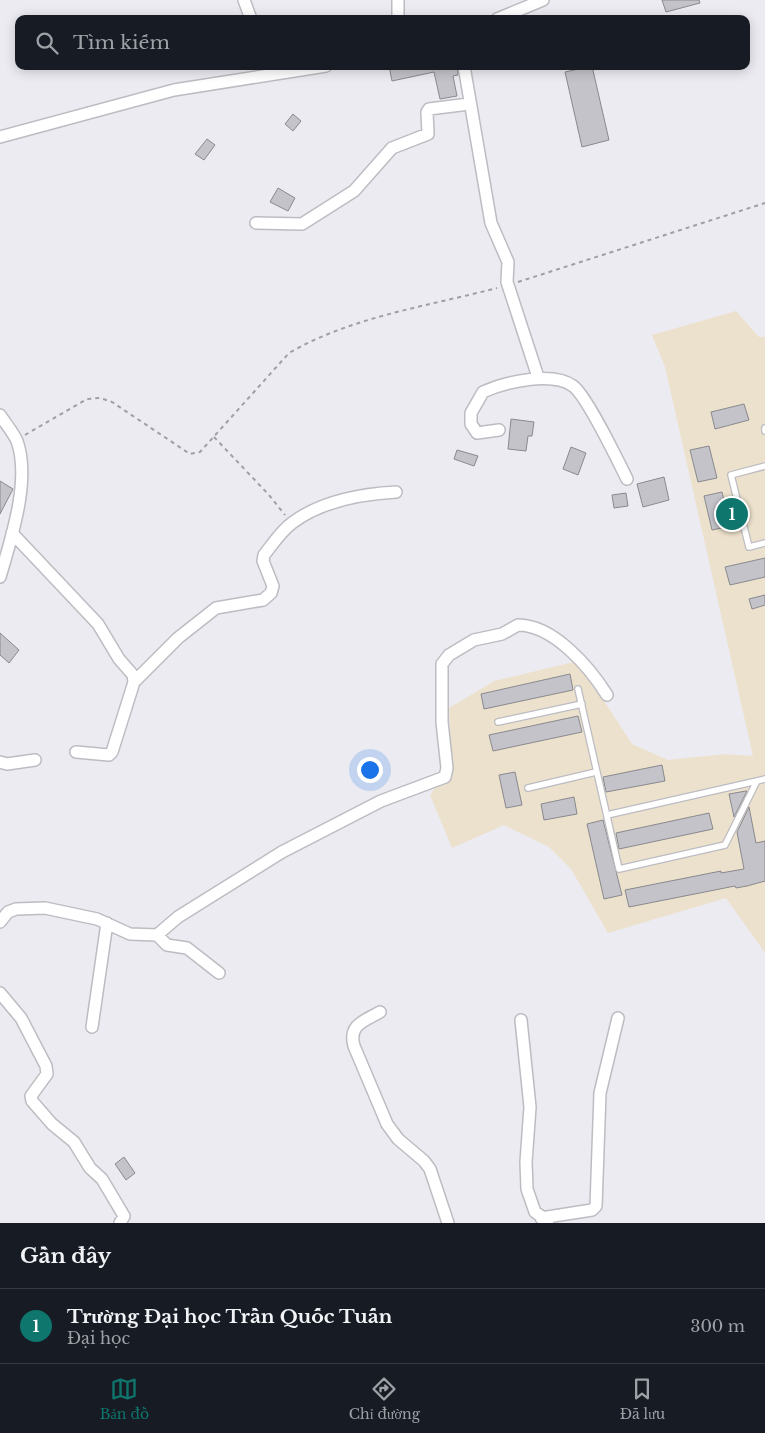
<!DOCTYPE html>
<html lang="vi">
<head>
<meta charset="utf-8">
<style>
  body { margin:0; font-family:"Libre Baskerville",serif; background:#242831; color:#f1f3f6 }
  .you { position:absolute; left:369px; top:769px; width:18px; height:18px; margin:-12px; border:4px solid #fff; border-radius:50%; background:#1a73e8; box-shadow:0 0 0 8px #1a73e833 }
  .badge { display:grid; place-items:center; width:32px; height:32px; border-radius:50%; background:#0f766e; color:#fff; font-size:16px; font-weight:700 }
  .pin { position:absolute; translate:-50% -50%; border:2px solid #fff; box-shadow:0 1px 5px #0006 }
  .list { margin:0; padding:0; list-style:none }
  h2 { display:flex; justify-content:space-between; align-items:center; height:65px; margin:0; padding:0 20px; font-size:21px }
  h2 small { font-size:16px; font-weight:400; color:#9ea1a6 }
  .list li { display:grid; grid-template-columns:32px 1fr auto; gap:15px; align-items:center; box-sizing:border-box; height:75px; padding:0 20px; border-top:1px solid #363941 }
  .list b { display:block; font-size:19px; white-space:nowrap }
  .list p { margin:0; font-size:16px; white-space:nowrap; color:#9ea1a6 }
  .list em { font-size:16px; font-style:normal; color:#9ea1a6 }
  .icon { flex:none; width:28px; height:28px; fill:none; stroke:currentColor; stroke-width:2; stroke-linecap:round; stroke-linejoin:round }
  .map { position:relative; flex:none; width:765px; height:1223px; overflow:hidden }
  .search { position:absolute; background:#171b24; box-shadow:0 2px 12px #0003; left:15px; right:15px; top:15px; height:55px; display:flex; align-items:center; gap:12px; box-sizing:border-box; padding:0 18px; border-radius:10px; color:#9ea1a6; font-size:19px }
  .sheet { height:140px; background:#171b24 }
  nav { display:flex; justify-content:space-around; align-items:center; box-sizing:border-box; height:70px; border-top:1px solid #363941; background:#171b24; font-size:14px; color:#9ea1a6 }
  nav a { display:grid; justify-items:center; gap:2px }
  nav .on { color:#0f766e }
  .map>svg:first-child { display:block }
</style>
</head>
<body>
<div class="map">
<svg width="765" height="1223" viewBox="0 0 765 1223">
  <rect width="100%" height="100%" fill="#ecebf2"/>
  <path fill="#ece1cc" d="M736,311L759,337H765V953L726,898L608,933L571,869L549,847L504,825L452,848L430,795L451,765L449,708L494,681L578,661L632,744L668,760L725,754L753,756L665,367L652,335Z"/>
  <path fill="#c3c3c9" stroke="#89898e" d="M662,0H699L700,3L666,12Z
    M389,66H457L458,75L453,76L457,96L440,99L434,72L392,81Z
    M592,66L609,140L582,147L565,72Z
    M293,114L301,121L293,131L285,124Z
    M207,139L215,145L204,160L195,154Z
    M278,188L295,198L288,211L270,202Z
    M744,404L749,420L715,429L711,412Z
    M511,419L534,422L532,436H528L526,451L508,449Z
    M709,446L717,478L698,482L690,450Z
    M571,447L586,453L578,475L563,469Z
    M457,450L478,456L474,466L454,459Z
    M664,477L669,500L643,507L637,484Z
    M0,481L13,489L0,514Z
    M722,492L730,526L712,530L704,496Z
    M626,493L628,506L614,508L612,495Z
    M765,558V577L730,585L725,567Z
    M765,595V605L752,609L749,599Z
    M0,633L19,650L9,663L0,655Z
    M570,674L573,690L484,709L481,694Z
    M578,716L582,732L493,751L489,735Z
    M662,765L665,781L606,792L603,777Z
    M515,772L522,805L506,808L499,775Z
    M746,791H747L734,817L729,794Z
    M574,797L577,814L544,820L541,804Z
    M749,807L756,843L765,841V881L747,886L736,888L735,886L629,907L625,890L721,871V873L744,869L737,832Z
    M709,813L713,829L619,849L616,833Z
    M603,820L622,895L604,899L587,824Z
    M124,1157L135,1173L126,1180L115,1164Z"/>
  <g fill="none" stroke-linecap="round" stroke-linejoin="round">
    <defs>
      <path id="service" d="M765,428V431
        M765,466L731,475L749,547L765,543
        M578,689L619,869L725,845L757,781L765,779
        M498,722L582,704
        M528,788L596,772
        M607,815L757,781"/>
      <path id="minor" d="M244,0L251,19
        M398,19V0
        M497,19L543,0
        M464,66L491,223L508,262L507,282L538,377
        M0,137L174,90L326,66
        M256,223L302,224L354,191L392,148L428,134L427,112L429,109L469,104
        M0,415C5,423 13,432 17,441C31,480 11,539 0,577
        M499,430L477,433L471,424V413L483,392C505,382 552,371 573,386C587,396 618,461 627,479
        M12,533L98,624L119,659L133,675L134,682L112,752L109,755L76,752
        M134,682L178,638L216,608L263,600L271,593L273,586L263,561L264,555C272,545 281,531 292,523C321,501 361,494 396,492
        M0,762L7,764L35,760
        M0,922L8,912L16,909L45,908L97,919L130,934L157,935L178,917L282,852L381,801L445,777L447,768L442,722V664L449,655L474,640L502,634L518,625C554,625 590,668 607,695
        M157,935L167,945L187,948L219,973
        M0,993L21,1018L46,1066L47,1074L31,1096L32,1101L52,1124L74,1142L90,1168L102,1179L124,1216L120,1223
        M380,1012C364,1021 348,1025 354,1046L387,1124L398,1139L424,1161L430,1169L448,1223
        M521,1020L530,1107L526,1162L527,1189L535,1212L548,1221
        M92,1027L107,923
        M541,1218L592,1210L596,1206L600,1093L618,1018"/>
    </defs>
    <use href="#service" stroke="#bdbcc2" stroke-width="8"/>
    <use href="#minor" stroke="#bdbcc2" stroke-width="14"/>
    <path stroke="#a09fa5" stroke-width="2" stroke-dasharray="4 4" stroke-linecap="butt" d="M518,282L765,203
      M25,435L87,399L100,398L112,402L190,454L200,452L289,353C351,317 428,306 497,288
      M214,437L269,495L285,515"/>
    <use href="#service" stroke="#fff" stroke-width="5.5"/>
    <use href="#minor" stroke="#fff" stroke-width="11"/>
  </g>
</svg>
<div class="you"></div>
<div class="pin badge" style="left:732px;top:514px">1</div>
<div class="search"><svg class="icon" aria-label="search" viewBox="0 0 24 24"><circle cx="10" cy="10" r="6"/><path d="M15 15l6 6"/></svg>Tìm kiếm</div>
</div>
<section class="sheet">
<h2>Gần đây<small></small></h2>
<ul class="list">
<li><span class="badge">1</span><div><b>Trường Đại học Trần Quốc Tuấn</b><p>Đại học</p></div><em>300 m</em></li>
</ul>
</section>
<nav>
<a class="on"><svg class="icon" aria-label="map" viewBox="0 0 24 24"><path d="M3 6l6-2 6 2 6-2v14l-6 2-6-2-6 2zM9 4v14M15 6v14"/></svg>Bản đồ</a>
<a><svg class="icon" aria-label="directions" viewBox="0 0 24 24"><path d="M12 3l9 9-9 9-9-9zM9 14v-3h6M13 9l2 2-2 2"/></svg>Chỉ đường</a>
<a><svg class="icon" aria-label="saved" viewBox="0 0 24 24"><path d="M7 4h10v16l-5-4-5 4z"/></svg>Đã lưu</a>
</nav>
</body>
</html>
